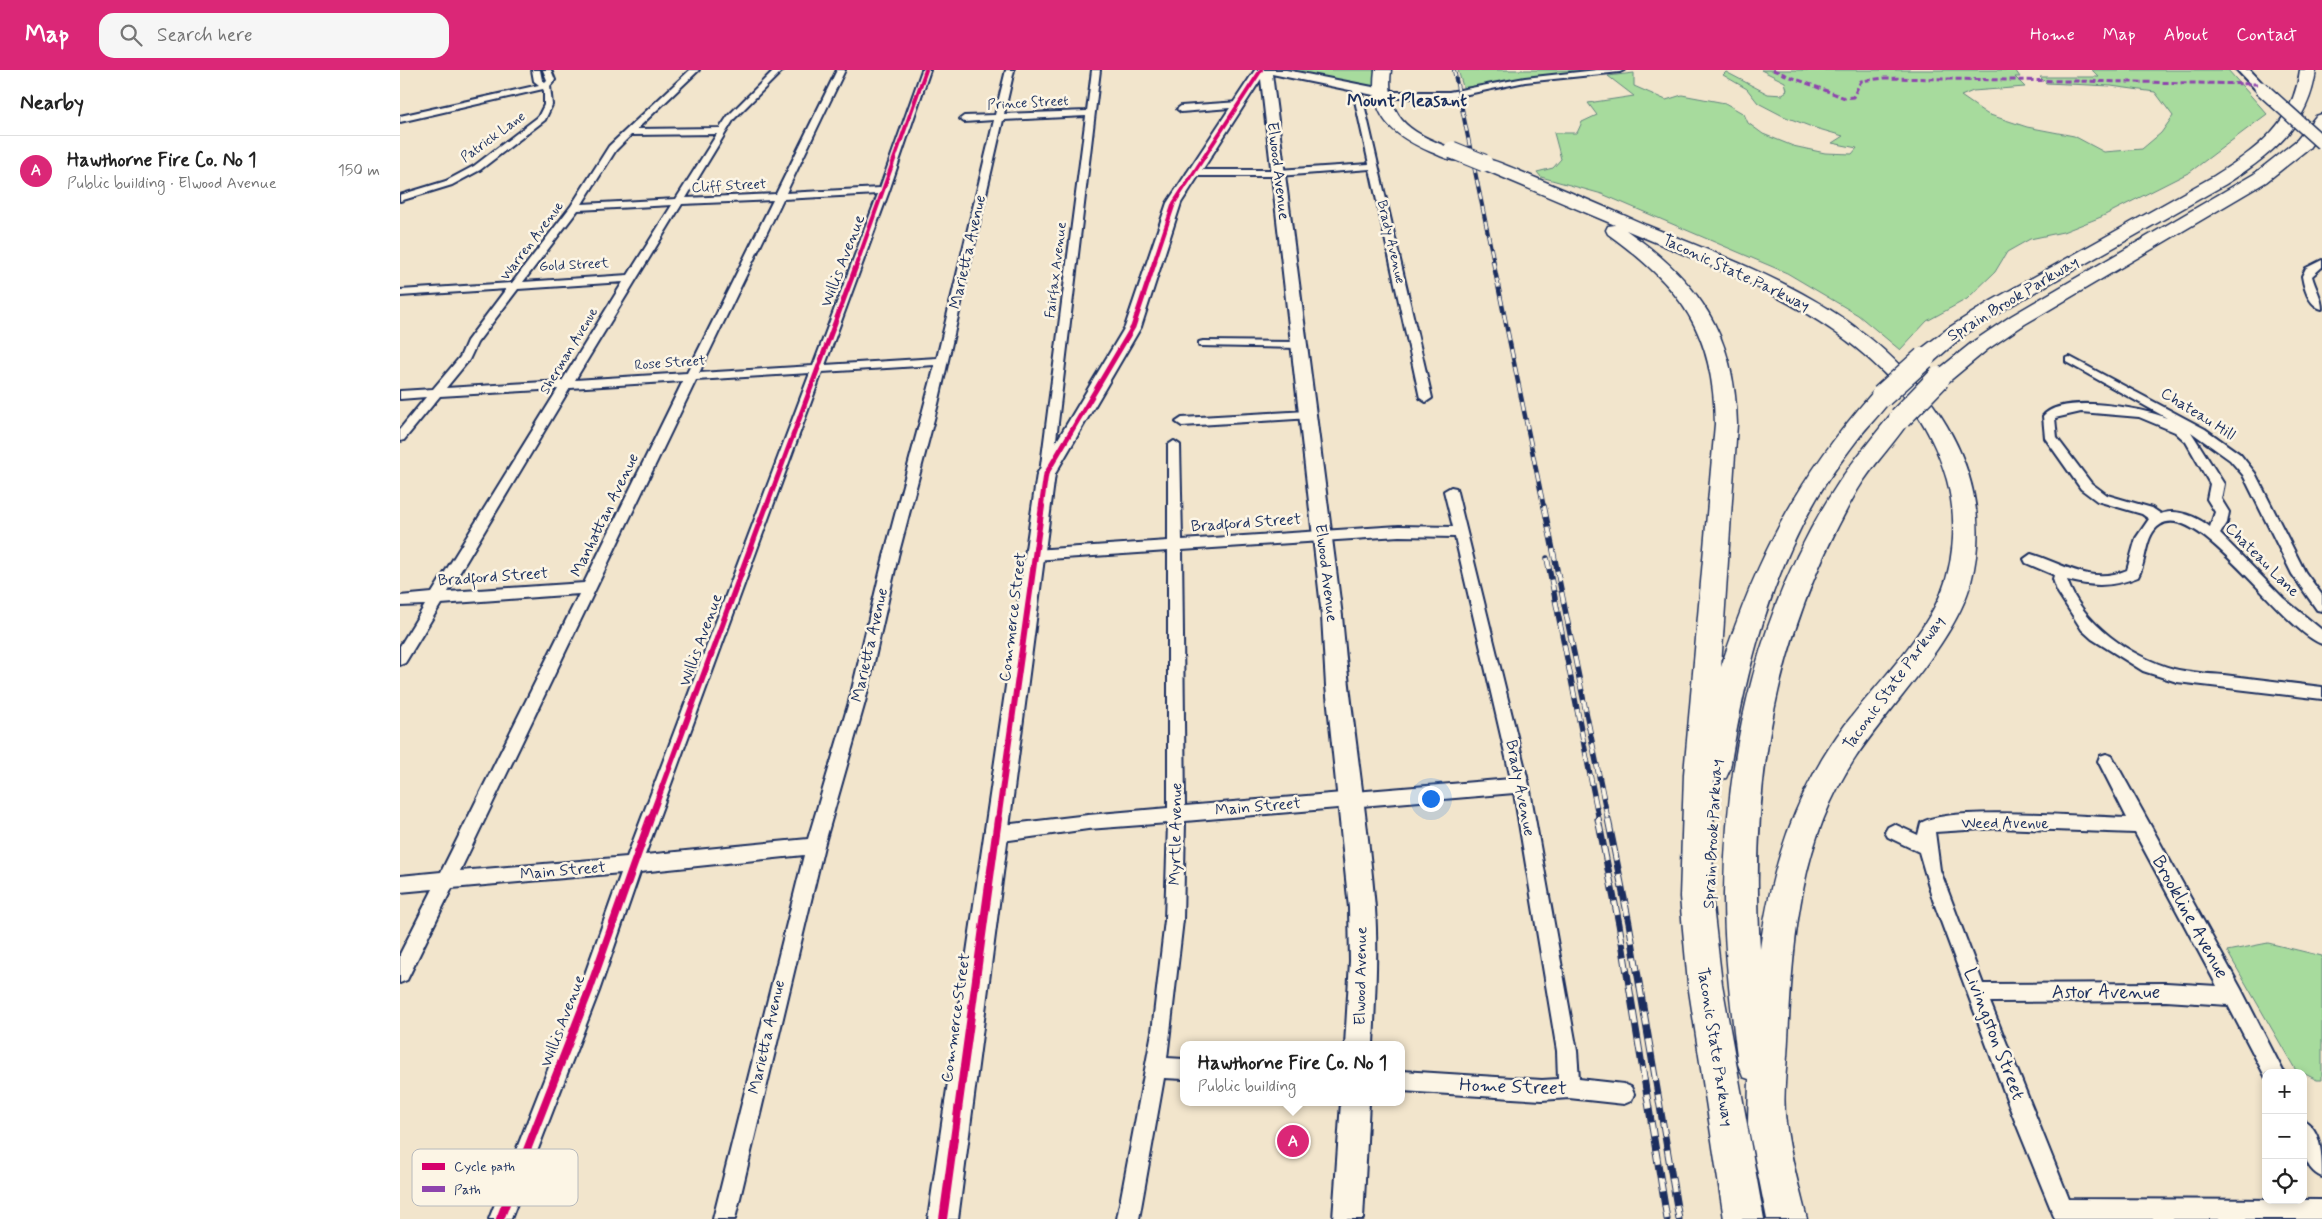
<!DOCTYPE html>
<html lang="en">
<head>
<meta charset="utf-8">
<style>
  body { margin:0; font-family:Mynerve,sans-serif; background:#f6f6f6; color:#222 }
  .controls { position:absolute; right:15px; bottom:15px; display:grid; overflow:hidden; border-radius:10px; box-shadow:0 2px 8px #0003 }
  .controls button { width:45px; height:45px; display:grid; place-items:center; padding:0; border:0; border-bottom:1px solid #e0e0e0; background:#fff; color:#222; font:25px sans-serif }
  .you { position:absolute; left:1030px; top:728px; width:18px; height:18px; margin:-12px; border:4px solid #fff; border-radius:50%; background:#1a73e8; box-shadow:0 0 0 8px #1a73e833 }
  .badge { display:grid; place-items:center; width:32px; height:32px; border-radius:50%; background:#db2777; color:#fff; font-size:16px; font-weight:700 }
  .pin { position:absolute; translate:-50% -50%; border:2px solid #fff; box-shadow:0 1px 5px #0006 }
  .popup { position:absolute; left:780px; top:971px; width:225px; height:65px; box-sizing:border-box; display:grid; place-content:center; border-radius:10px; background:#fff; filter:drop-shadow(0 1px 4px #0005); font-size:16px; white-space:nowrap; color:#767676 }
  .popup b { font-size:19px; color:#222 }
  .popup::after { content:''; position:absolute; left:50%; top:100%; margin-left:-10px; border:10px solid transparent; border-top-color:#fff }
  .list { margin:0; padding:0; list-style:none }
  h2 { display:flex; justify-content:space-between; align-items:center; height:65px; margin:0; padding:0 20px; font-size:21px }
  h2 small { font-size:16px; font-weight:400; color:#767676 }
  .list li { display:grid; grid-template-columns:32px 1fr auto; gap:15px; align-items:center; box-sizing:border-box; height:70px; padding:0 20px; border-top:1px solid #e0e0e0 }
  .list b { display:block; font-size:19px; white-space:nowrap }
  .list p { margin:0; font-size:16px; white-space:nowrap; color:#767676 }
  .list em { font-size:16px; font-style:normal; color:#767676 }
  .icon { flex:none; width:28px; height:28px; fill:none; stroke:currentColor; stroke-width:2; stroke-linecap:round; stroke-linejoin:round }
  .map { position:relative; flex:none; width:1922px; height:1149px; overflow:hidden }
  header { display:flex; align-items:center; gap:30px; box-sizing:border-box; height:70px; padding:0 25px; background:#db2777; color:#fff }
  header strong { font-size:24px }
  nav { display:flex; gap:28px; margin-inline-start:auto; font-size:18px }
  .search { width:350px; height:45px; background:#f6f6f6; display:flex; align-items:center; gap:12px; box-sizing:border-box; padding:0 18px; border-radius:15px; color:#767676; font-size:19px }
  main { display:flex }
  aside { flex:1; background:#fff }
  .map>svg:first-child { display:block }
</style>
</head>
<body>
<header>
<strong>Map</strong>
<div class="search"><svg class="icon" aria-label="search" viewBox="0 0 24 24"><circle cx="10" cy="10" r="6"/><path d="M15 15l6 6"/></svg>Search here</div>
<nav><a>Home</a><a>Map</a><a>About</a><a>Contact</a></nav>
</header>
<main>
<aside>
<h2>Nearby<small></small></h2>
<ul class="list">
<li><span class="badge">A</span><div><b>Hawthorne Fire Co. No 1</b><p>Public building · Elwood Avenue</p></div><em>150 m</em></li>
</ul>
</aside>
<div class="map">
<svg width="1922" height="1149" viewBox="0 0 1922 1149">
  <rect width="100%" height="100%" fill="#f2e5cc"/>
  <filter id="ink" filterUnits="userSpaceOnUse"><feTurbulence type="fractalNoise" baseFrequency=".02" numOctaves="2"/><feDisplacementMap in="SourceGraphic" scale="10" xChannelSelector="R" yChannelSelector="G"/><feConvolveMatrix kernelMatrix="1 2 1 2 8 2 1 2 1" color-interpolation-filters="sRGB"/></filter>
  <g filter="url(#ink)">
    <path fill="#a7db9d" stroke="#61857e" d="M890,0H978L973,18Z
      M1058,0H1210L1064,20Z
      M1361,0H1615L1620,7H1615L1625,17L1573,21L1561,26L1587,44L1627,57L1674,66L1704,82L1742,79L1761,63L1773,46L1755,22L1711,16L1646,13L1640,7H1699L1692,0H1828L1867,44L1790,102L1701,147L1663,162L1630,169L1607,182L1595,202L1567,229L1527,251L1500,280L1458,245L1387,203L1202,124L1141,107L1137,102L1153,98L1161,89L1154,63H1177L1182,52L1197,45L1188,33L1234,26L1208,6L1234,3V16L1266,30L1282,25L1325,33L1344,44L1348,53L1363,64L1393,76L1425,83L1452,84L1457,78L1432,73L1443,66L1412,57L1383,46L1358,33L1347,19L1323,5L1326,2L1368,24L1383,25L1387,20L1385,12Z
      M1868,873L1922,886V1010H1917L1895,999L1827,881Z"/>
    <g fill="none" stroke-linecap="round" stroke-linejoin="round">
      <defs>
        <path id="street" d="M132,0H140L142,10L145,12L147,10L143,0H151L155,10L150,16L152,35L145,50L80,100L52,115L0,131V125L46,111L74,96L138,47L144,35V21L143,19L0,52V46L139,15L134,11Z
          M290,0H299L237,59L320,58L328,46L374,0H383L334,49L286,128L376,124L437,0H445L386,123L480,118L522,0H530L489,121L425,295L537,288L594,50L564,52L560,49L564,46L595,45L606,0H614L604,44L687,41L692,0H700L652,403L646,407L640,403L686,46L603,50L538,334L498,486L465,632L424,776L335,1149H313L404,785L240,802L199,921L111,1149H89L179,921L221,803L52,818L7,910L0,913V884L33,819L0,822V806L41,802L179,524L41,534L5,593L0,595V576L25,535L0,536V526L32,523L158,319L40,326L4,370L0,371V359L26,327L0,329V321L33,319L60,287L67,271L106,219L0,226V220L112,213L171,136L209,76ZM317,64L276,129L182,134L216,80L231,65ZM478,124L413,296L299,303L383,129ZM373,130L287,303L175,310L282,134ZM272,135L228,205L123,212L178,140ZM223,212L162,311L46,318L69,290L77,273L118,219ZM535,295L484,486L449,632L408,769L245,785L422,302ZM410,303L227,787L60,801L296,310ZM283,311L184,513L48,522L170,318Z
          M1197,0H1224L1220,2L1125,12L1049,28H993L989,25L993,22H1049L1125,8Z
          M956,14L960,17L1032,328L1026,332L1020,328L970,99L878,106H792L787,103L792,100H878L969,94L952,17Z
          M839,32L843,35L842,37L781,42L777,39L781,36Z
          M1922,190V197L1912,206C1915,218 1922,227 1922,239C1909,236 1904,218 1902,206L1906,198Z
          M803,271L899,272L905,275L899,278L799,276V272Z
          M1670,287L1805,359L1840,384L1855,403L1905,502L1922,525V541L1917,540L1892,504L1843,405L1830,390L1791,362L1824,414L1821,429L1829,442L1827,453L1820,464L1883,528L1922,560V574C1883,561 1798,429 1760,455C1744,465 1747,492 1738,507C1713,517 1693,517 1667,510C1682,554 1731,587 1774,599C1790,603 1808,604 1824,605C1856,609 1889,613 1922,617V629L1777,612L1743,601L1692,569L1682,560L1657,521L1653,509L1654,505L1626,493L1624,489L1631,484C1664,494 1691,515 1727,500L1736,468L1749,449L1742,444L1697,431L1681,419L1645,368L1643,346C1661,323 1744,338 1767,348L1666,292V288ZM1681,342L1739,347L1775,362L1786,372L1810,414L1807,429L1815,442L1810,457C1797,447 1777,438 1761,444L1752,438L1707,425L1691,413L1657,368L1655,348Z
          M907,341L913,345L911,348L782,356L776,352L782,348Z
          M774,371L780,375L782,470L999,456L1053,457L1044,421L1051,417L1056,418L1129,715L1177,981L1179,1009L1224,1014L1231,1017L1234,1024L1231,1031L1224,1034L1169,1028L1142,1030L1002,1021V1001L1142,1010L1158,1009L1157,981L1114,723L785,751L783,850L767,988L784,989V1009L764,1008L739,1149H717L752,962L765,850L768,753L688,759L595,772L589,769L586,764L589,759L595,756L688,745L768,738V481L634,490L627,485L634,480L768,471V375ZM999,466L1055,467L1111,709L785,736L782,480Z
          M1706,684L1712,686L1841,919L1884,1003H1866V1008L1828,935L1766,931L1590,932L1669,1129L1922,1130V1149H1655L1613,1046L1533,830L1519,782L1488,767L1485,762L1488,757L1494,754L1518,765L1521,753C1547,735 1689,747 1727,748L1698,691L1700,686ZM1598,758L1735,763L1817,916L1766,913L1583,914L1540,800L1535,762Z
          M1903,1050C1922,1059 1922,1087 1922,1107C1900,1098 1903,1069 1903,1050Z"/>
        <path id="secondary" d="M855,0H886L993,21L999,25L993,29L872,4L942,546C950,644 967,740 975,838C978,883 975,929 973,975H945L950,891L949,838L926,616L922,546L861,9L781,133L741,257L655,404L558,1149H528L637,404L725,257L767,133Z
          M1837,0H1850L1867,18L1865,21H1857Z
          M941,1032H969L963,1149H933Z"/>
        <path id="highway" d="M975,0H991C984,54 1017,65 1061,82L1063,86L1061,90C1051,92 1041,86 1031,82C992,65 969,46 975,0Z
          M1900,0H1916C1909,56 1871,85 1826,114L1605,239L1564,265L1532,293L1524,294L1516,293L1513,288L1516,283L1550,257L1591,231L1814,106C1857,79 1893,54 1900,0Z
          M1922,44V60L1909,78L1866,112L1625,254L1588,279L1547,313L1539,315L1531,313L1528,308L1574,271L1611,246L1854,104L1897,70L1916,46Z
          M1084,88C1104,93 1123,103 1143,111C1177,125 1212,140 1246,155C1302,178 1360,199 1412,229C1512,285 1603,391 1571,512C1556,570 1490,636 1456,687C1399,771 1393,871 1388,969C1387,997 1382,1026 1386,1053C1390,1085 1399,1117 1407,1149H1367L1348,1054L1349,1009L1343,1007L1338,994C1331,938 1324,882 1324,825C1325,681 1359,533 1439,412C1455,388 1474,366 1492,343L1500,341L1508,343L1511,348C1495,373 1472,395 1457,421C1374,567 1350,713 1360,879C1371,797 1395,722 1445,655C1474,617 1511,581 1534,538C1555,500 1558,451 1547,410C1506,265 1350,213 1226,160C1299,211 1335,264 1337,354L1321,597C1357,486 1397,409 1474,321L1482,319L1490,321L1493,326C1483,342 1468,355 1457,370C1447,383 1437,397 1428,410C1372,497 1346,598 1330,699L1326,708L1314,711L1312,827L1322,914L1364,1149H1324L1288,914L1280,827L1284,704L1315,354C1314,262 1281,217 1208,164L1206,160L1208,156L1215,155L1078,97L1075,93L1078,89Z"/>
      </defs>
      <use href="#street" stroke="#1b2f5e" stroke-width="4"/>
      <use href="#secondary" stroke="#1b2f5e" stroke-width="4"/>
      <use href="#highway" stroke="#1b2f5e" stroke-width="3"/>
      <use href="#street" fill="#fcf5e5" fill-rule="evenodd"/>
      <use href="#secondary" fill="#fcf5e5" fill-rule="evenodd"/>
      <use href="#highway" fill="#fcf5e5" fill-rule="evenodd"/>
      <defs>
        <path id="rail-far3" d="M1054,0L1094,193"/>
        <path id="rail-far2" d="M1093,191L1144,438"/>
        <path id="rail-far1" d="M1144,436L1208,750
          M1147,488L1199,750"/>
        <path id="rail" d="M1198,749L1219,854L1267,1149
          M1208,749L1229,853L1279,1149"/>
      </defs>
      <use href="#rail-far3" stroke="#1b2f5e" stroke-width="4"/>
      <use href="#rail-far2" stroke="#1b2f5e" stroke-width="4.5"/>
      <use href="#rail-far1" stroke="#1b2f5e" stroke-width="5.5"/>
      <use href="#rail" stroke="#1b2f5e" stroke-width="7"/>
      <use href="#rail-far3" stroke="#fcf5e5" stroke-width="2.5" stroke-dasharray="7" stroke-linecap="butt"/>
      <use href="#rail-far2" stroke="#fcf5e5" stroke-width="3" stroke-dasharray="9" stroke-linecap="butt"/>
      <use href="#rail-far1" stroke="#fcf5e5" stroke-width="4" stroke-dasharray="11" stroke-linecap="butt"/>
      <use href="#rail" stroke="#fcf5e5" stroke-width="5" stroke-dasharray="14" stroke-linecap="butt"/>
      <defs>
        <path id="secondary-bridge" d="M1861,18L1922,73"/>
        <path id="highway-bridge-far1" d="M1052,80L1084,93"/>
        <path id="highway-bridge" d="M1482,326L1524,288
          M1500,348L1539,308"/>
      </defs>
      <use href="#secondary-bridge" stroke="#1b2f5e" stroke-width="16" stroke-linecap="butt"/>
      <use href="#highway-bridge-far1" stroke="#1b2f5e" stroke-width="19" stroke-linecap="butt"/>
      <use href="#highway-bridge" stroke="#1b2f5e" stroke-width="25" stroke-linecap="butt"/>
      <use href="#secondary-bridge" stroke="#fcf5e5" stroke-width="13"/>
      <use href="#highway-bridge-far1" stroke="#fcf5e5" stroke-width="17"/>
      <use href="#highway-bridge" stroke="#fcf5e5" stroke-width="22"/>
      <path stroke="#8e44ad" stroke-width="3" stroke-dasharray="6 3" stroke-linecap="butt" d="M1373,0L1445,28L1453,27L1461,11L1484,8L1858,14"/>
      <defs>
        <path id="cycleway-far3" d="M457,193L526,0
          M754,193L774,133L861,0"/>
        <path id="cycleway-far2" d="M366,438L458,191
          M641,438L646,404L733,257L755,191"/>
        <path id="cycleway-far1" d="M250,750L366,436
          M598,750L642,436"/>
        <path id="cycleway" d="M100,1149L189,921L250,749
          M543,1149L598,749"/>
      </defs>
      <use href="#cycleway-far3" stroke="#fcf5e5" stroke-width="5.5"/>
      <use href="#cycleway-far2" stroke="#fcf5e5" stroke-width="8"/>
      <use href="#cycleway-far1" stroke="#fcf5e5" stroke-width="9"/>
      <use href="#cycleway" stroke="#fcf5e5" stroke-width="11"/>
      <use href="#cycleway-far3" stroke="#d6006c" stroke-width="4"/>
      <use href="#cycleway-far2" stroke="#d6006c" stroke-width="5"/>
      <use href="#cycleway-far1" stroke="#d6006c" stroke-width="6"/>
      <use href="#cycleway" stroke="#d6006c" stroke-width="8"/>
    </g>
  </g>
  <g text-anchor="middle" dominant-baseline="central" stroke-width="5" stroke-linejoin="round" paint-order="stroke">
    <g font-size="14" fill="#1b2f5e" stroke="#fcf5e5">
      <text transform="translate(628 33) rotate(-3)">Prince Street</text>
      <text transform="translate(93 67) rotate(-36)">Patrick Lane</text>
      <text transform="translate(329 116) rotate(-3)">Cliff Street</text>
      <text transform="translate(132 171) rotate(-53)">Warren Avenue</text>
      <text transform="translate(991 172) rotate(77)">Brady Avenue</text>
      <text transform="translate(174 195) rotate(-3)">Gold Street</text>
      <text transform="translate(656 200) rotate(-83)">Fairfax Avenue</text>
      <text transform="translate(169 281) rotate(-59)">Sherman Avenue</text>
      <text transform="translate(270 293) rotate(-4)">Rose Street</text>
    </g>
    <g font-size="16" fill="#1b2f5e" stroke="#fcf5e5">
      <text transform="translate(878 101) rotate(83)">Elwood Avenue</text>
      <text transform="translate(568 182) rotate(-77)">Marietta Avenue</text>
      <text transform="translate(443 191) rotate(-69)">Willis Avenue</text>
      <text transform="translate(1336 203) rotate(25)">Taconic State Parkway</text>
      <text transform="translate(1613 229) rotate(-31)">Sprain Brook Parkway</text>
      <text transform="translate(1798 344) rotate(32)">Chateau Hill</text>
      <text transform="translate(205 445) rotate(-64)">Manhattan Avenue</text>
      <text transform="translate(846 453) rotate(-4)">Bradford Street</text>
      <text transform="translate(1862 490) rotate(45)">Chateau Lane</text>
      <text transform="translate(926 503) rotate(83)">Elwood Avenue</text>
      <text transform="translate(93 507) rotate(-4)">Bradford Street</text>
      <text transform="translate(613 547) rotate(-83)">Commerce Street</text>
      <text transform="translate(301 570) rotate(-70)">Willis Avenue</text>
      <text transform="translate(470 575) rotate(-77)">Marietta Avenue</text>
      <text transform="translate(1494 613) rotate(-54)">Taconic State Parkway</text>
      <text transform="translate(1120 718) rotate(79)">Brady Avenue</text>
      <text transform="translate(858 737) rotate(-5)">Main Street</text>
      <text x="1605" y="753">Weed Avenue</text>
      <text transform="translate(776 764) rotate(-89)">Myrtle Avenue</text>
      <text transform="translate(1313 764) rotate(-87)">Sprain Brook Parkway</text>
      <text transform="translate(163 801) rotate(-5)">Main Street</text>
      <text transform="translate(961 906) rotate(-89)">Elwood Avenue</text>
      <text transform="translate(556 948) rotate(-82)">Commerce Street</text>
      <text transform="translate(163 951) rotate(-69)">Willis Avenue</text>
      <text transform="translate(367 967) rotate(-77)">Marietta Avenue</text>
      <text transform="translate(1315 977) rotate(81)">Taconic State Parkway</text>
    </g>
    <g font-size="18" font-weight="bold" fill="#1b2f5e" stroke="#fcf5e5">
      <text x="1007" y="31">Mount Pleasant</text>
    </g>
    <g font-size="19" fill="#1b2f5e" stroke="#fcf5e5">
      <text transform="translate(1790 847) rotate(61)">Brookline Avenue</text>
      <text x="1706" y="922">Astor Avenue</text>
      <text transform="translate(1594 964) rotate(69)">Livingston Street</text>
      <text transform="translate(1113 1017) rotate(2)">Home Street</text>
    </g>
  </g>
  <rect x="12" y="1079" width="166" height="57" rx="8" fill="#fcf5e5" stroke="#b8babc" stroke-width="1"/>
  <rect x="22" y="1093" width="23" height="7" fill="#d6006c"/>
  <rect x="22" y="1116" width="23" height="6" fill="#8e44ad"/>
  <g font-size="14" fill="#1b2f5e">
    <text x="54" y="1101">Cycle path</text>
    <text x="54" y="1124">Path</text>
  </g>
</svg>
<div class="controls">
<button>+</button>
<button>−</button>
<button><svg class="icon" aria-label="locate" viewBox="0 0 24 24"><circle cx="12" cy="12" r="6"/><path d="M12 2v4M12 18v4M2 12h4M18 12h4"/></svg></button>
</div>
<div class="you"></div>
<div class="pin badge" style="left:893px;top:1071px">A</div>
<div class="popup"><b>Hawthorne Fire Co. No 1</b>Public building</div>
</div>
</main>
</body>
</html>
